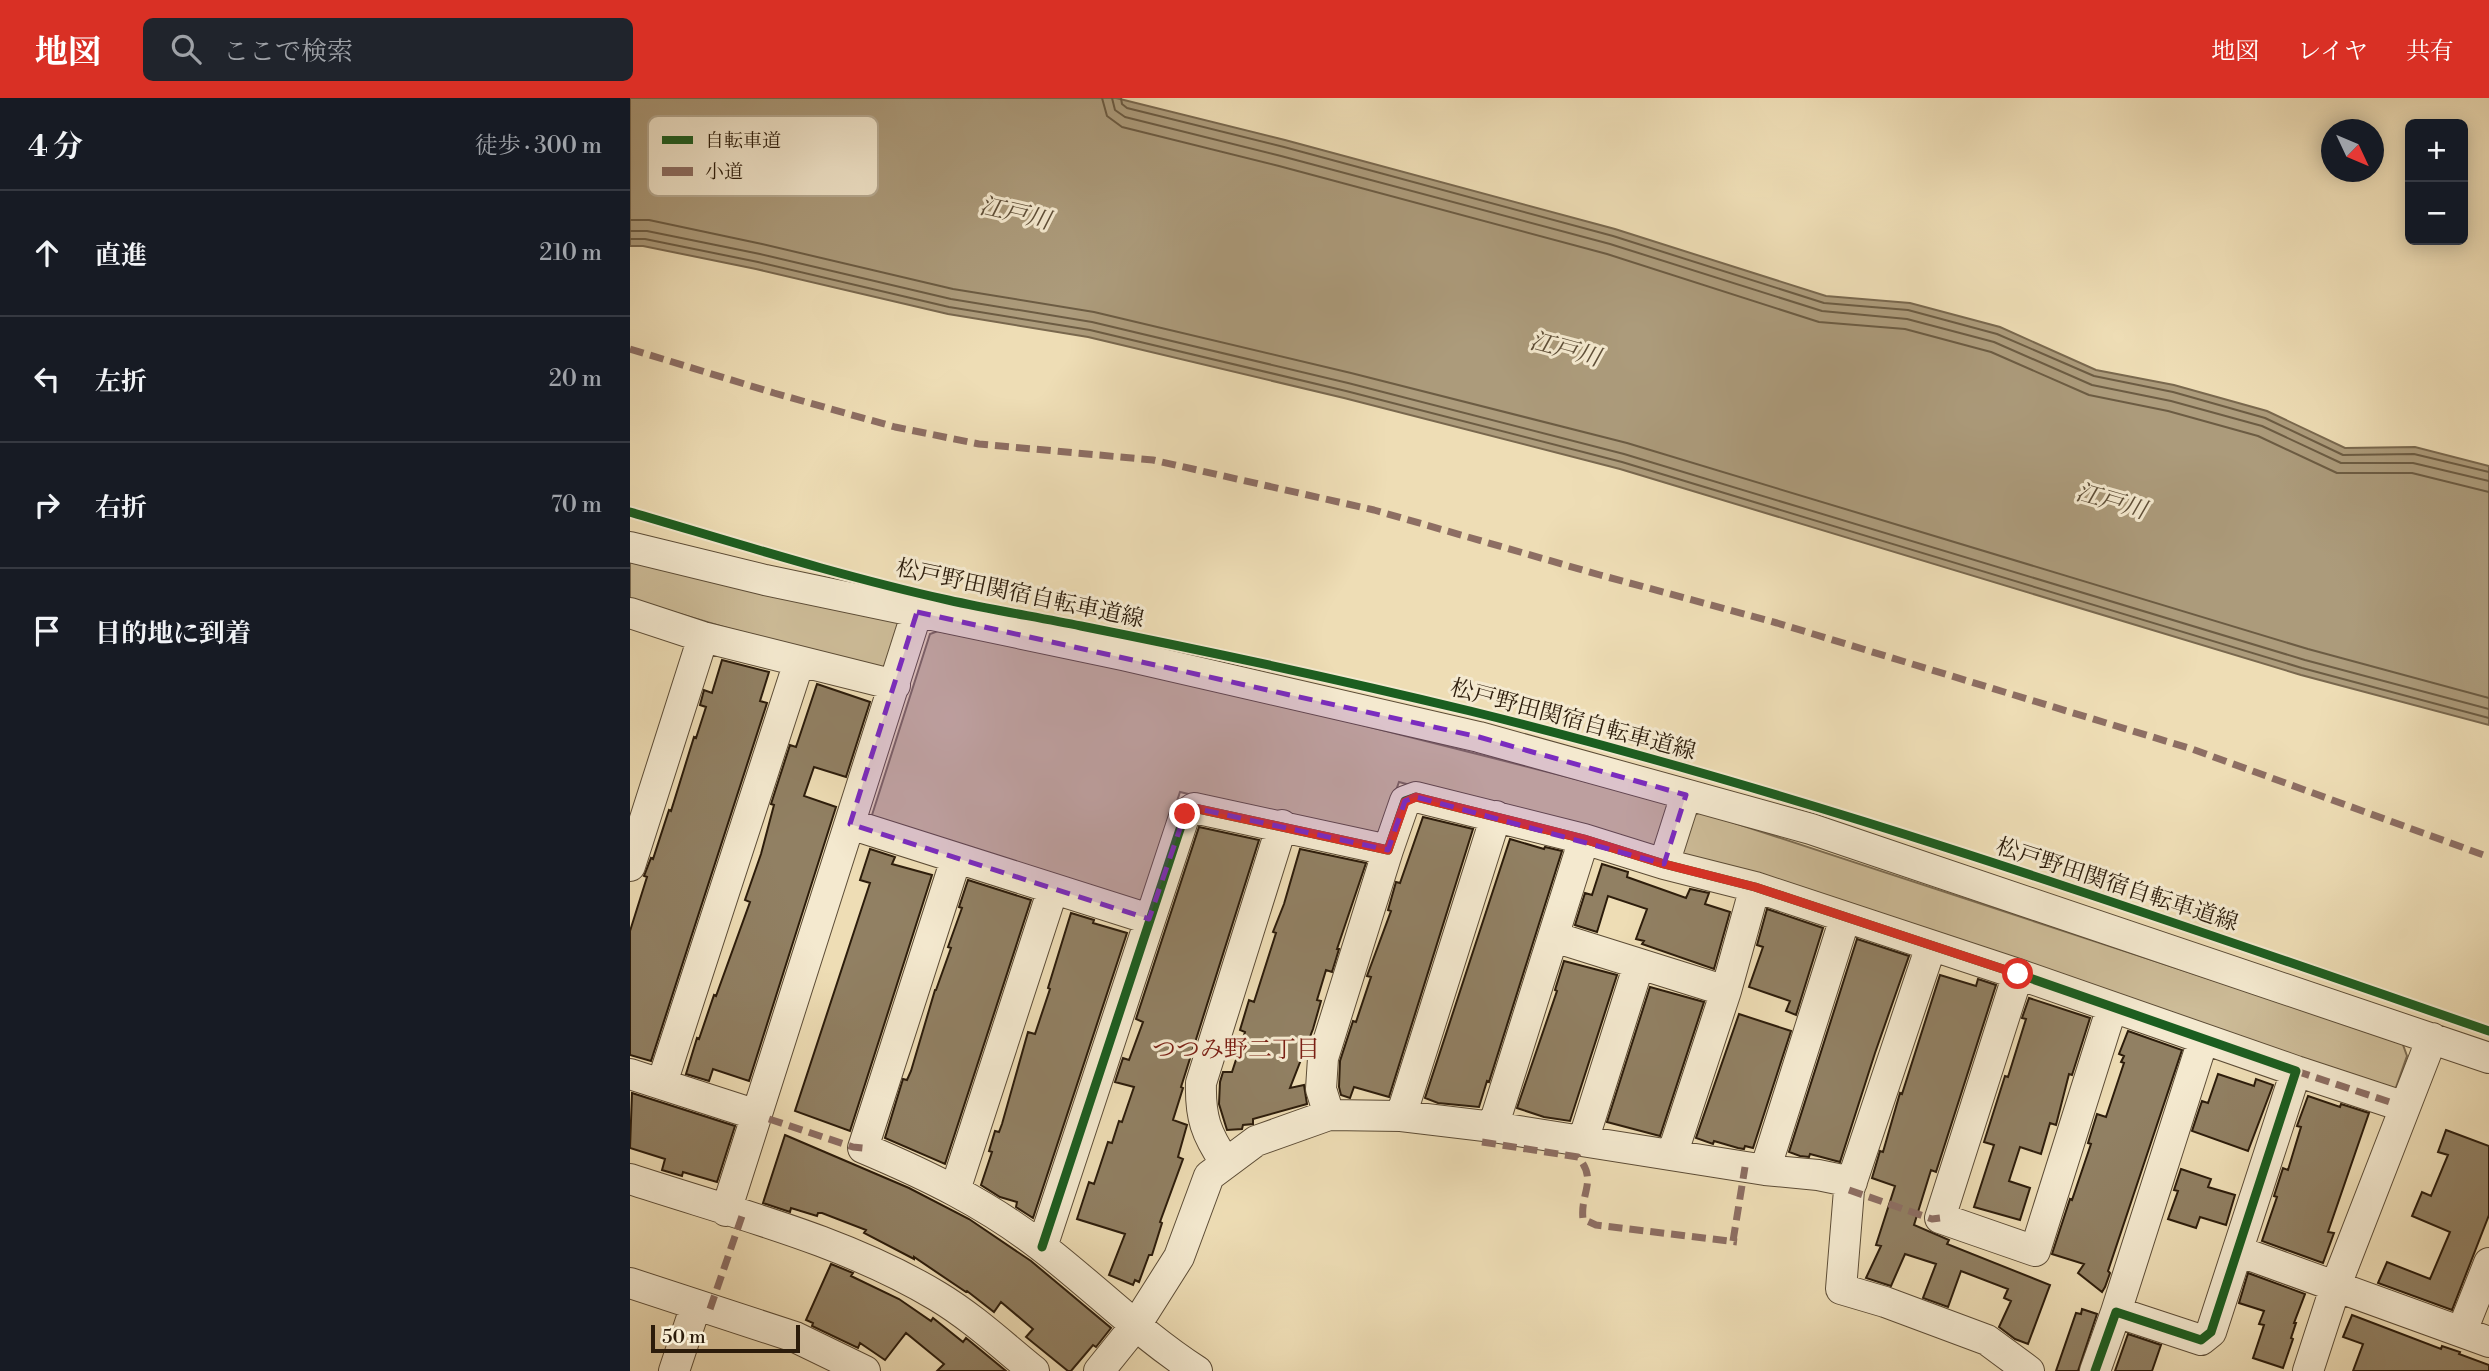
<!DOCTYPE html>
<html lang="ja">
<head>
<meta charset="utf-8">
<style>
  body { margin:0; font-family:"Libre Bodoni","Noto Serif JP",serif; background:#20242c; color:#f1f3f6 }
  .controls { position:absolute; right:21px; top:21px; display:grid; overflow:hidden; border-radius:10px; box-shadow:0 4px 18px #0003 }
  .controls button { width:63px; height:63px; display:grid; place-items:center; padding:0; border:0; border-bottom:2px solid #363941; background:#171b24; color:#f1f3f6; font:35px sans-serif }
  .compass { position:absolute; left:1691px; top:21px; width:63px; height:63px; border-radius:50%; background:#171b24; box-shadow:0 4px 18px #0003; rotate:134deg }
  .scale { position:absolute; left:21px; bottom:18px; width:149px; box-sizing:border-box; padding-left:7px; border:4px solid #2c1c0b; border-top:0; font-size:19px; line-height:24px; white-space:nowrap; color:#2c1c0b; -webkit-text-stroke:5px #f4e9cf; paint-order:stroke }
  .stop { position:absolute; width:21px; height:21px; margin:-16px; border:5px solid #d93025; border-radius:50%; background:#fff }
  .stop.end { background:#d93025; border-color:#fff; box-shadow:0 2px 7px #0008 }
  .list { margin:0; padding:0; list-style:none }
  h2 { display:flex; justify-content:space-between; align-items:center; height:91px; margin:0; padding:0 28px; font-size:30px }
  h2 small { font-size:23px; font-weight:400; color:#9ea1a6 }
  .list li { display:grid; grid-template-columns:46px 1fr auto; gap:21px; align-items:center; box-sizing:border-box; height:126px; padding:0 28px; border-top:2px solid #363941 }
  .list b { display:block; font-size:26px; white-space:nowrap }
  .list em { font-size:23px; font-style:normal; color:#9ea1a6 }
  .icon { flex:none; width:38px; height:38px; fill:none; stroke:currentColor; stroke-width:2; stroke-linecap:round; stroke-linejoin:round }
  .map { position:relative; flex:none; width:1859px; height:1273px; overflow:hidden }
  header { display:flex; align-items:center; gap:42px; box-sizing:border-box; height:98px; padding:0 35px; background:#d93025; color:#fff }
  header strong { font-size:33px }
  nav { display:flex; gap:38px; margin-inline-start:auto; font-size:24px }
  .search { width:490px; height:63px; background:#20242c; display:flex; align-items:center; gap:18px; box-sizing:border-box; padding:0 24px; border-radius:10px; color:#9ea1a6; font-size:26px }
  main { display:flex }
  aside { flex:1; background:#171b24 }
  .map>svg:first-child { display:block }
</style>
</head>
<body>
<header>
<strong>地図</strong>
<div class="search"><svg class="icon" aria-label="search" viewBox="0 0 24 24"><circle cx="10" cy="10" r="6"/><path d="M15 15l6 6"/></svg>ここで検索</div>
<nav><a>地図</a><a>レイヤ</a><a>共有</a></nav>
</header>
<main>
<aside>
<h2>4 分<small>徒歩 · 300 m</small></h2>
<ul class="list">
<li><svg class="icon" aria-label="ahead" viewBox="0 0 24 24"><path d="M12 20V5M6 11l6-6 6 6"/></svg><div><b>直進</b></div><em>210 m</em></li>
<li><svg class="icon" aria-label="left" viewBox="0 0 24 24"><path d="M17 20v-9H6M10 6l-5 5 5 5"/></svg><div><b>左折</b></div><em>20 m</em></li>
<li><svg class="icon" aria-label="right" viewBox="0 0 24 24"><path d="M7 20v-9h11M14 6l5 5-5 5"/></svg><div><b>右折</b></div><em>70 m</em></li>
<li><svg class="icon" aria-label="arrive" viewBox="0 0 24 24"><path d="M6 21V4h12l-3 4 3 4H6"/></svg><div><b>目的地に到着</b></div></li>
</ul>
</aside>
<div class="map">
<svg width="1859" height="1273" viewBox="0 0 1859 1273">
  <rect width="100%" height="100%" fill="#eeddb5"/>
  <filter id="stains"><feTurbulence type="fractalNoise" baseFrequency=".00286" numOctaves="4"/><feColorMatrix values="0 0 0 0 .2 0 0 0 0 .09 0 0 0 0 .02 0 0 0 .5 -.17"/></filter>
  <radialGradient id="worn" r=".72"><stop offset=".6" stop-color="#630" stop-opacity="0"/><stop offset="1" stop-color="#630" stop-opacity=".3"/></radialGradient>
  <path fill="#cdbc98" stroke="#7c6c52" stroke-width="2" d="M0,458L267,523L272,531L251,576L0,501Z
    M308,533L550,581L1037,704L1042,716L1022,753L769,684L750,738L743,740L550,694L514,805L244,726L242,717L300,536Z
    M1071,714L1772,944L1777,958L1764,995L1052,760L1049,751L1060,719Z"/>
  <path fill="#ac9b7b" stroke="#79684e" stroke-width="2" d="M0,0H486L655,42L985,131L1196,198L1280,205L1370,229L1466,272L1544,287L1637,313L1715,350L1785,349L1859,368V627L1671,577L990,371L714,300L458,239L318,216L126,171L13,148H0Z"/>
  <g fill="none" stroke-linecap="round" stroke-linejoin="round">
    <path stroke="#6c5c43" stroke-width="2" d="M472,0L477,18L492,29L649,68L977,156L1189,224L1275,231L1361,254L1459,297L1538,313L1628,338L1707,375H1782L1859,394
      M482,0L485,12L495,19L651,58L980,146L1192,213L1277,221L1364,244L1462,287L1541,303L1632,328L1711,365H1783L1859,383
      M491,0L492,6L497,10L654,49L983,138L1194,205L1278,212L1367,236L1464,278L1543,294L1635,320L1713,357L1784,356L1859,374
      M0,122H19L132,146L323,191L464,214L721,275L997,345L1678,551L1859,600
      M0,133H17L130,156L321,201L462,224L718,285L994,356L1675,562L1859,611
      M0,141H15L128,164L319,209L460,232L716,293L992,364L1672,570L1859,620"/>
  </g>
  <path fill="#918063" stroke="#2c1c0b" stroke-width="2" d="M92,562L139,574L130,603L137,605L21,963L0,957V833L17,779L14,778L21,760L23,761L39,712L41,713L64,639L66,640L76,609L70,607L74,592L82,595Z
    M187,586L240,604L216,679L184,669L174,698L206,709L119,983L83,971L79,983L56,976L67,940L69,941L84,897L86,898L120,804L115,802L131,756L144,707L141,706L160,647L166,649Z
    M793,719L843,731L759,999L724,989L720,1000L711,997L709,989L710,963L723,923L726,924L741,879L737,878L761,813L758,812L766,784L770,785Z
    M569,729L629,742L551,989L553,990L543,1022L557,1027L548,1059L553,1061L530,1124L532,1125L522,1157H519L509,1184L505,1182L503,1187L479,1177L495,1136L447,1121L459,1084L464,1086L478,1044L482,1045L489,1023L492,1024L504,989L485,984L493,960L499,962L513,924L506,921Z
    M880,741L914,751L915,749L932,753L859,984L857,983L849,1009L808,1005L795,1000Z
    M240,751L265,759L262,766L302,777L220,1033L165,1013L240,785L230,782Z
    M670,751L736,765L707,851H709L702,874L696,872L687,902L691,903L683,931L660,990L674,987L677,1006L623,1021V1026L613,1027L612,1031L597,1032L589,1006L590,984L593,974H602L615,934L610,932L619,902L624,904L646,835L643,834L654,806Z
    M972,766L998,774L997,779L1056,800L1060,791L1079,795L1075,806L1100,814L1084,871L1012,846L1014,843L1006,841L1017,811L978,798L967,834L945,827L955,795L962,797Z
    M338,782L401,802L315,1066L255,1040L273,981L277,982L281,973L305,892H306L321,850L318,849L332,810L329,809Z
    M1137,811L1193,830L1166,917L1156,913L1160,903L1119,889L1133,849L1127,847Z
    M441,815L464,822L463,825L497,835L403,1120L386,1109L387,1104L370,1099L351,1087L362,1054L359,1053L365,1033L369,1034L372,1026L398,934L405,936L420,891L418,890Z
    M1227,841L1279,858L1245,955L1210,1064L1180,1056L1179,1059L1170,1058L1159,1054Z
    M934,863L987,877L940,1023L914,1019L887,1010L927,893L925,892Z
    M1310,877L1346,888L1348,881L1366,887L1306,1074L1301,1072L1284,1127L1319,1142L1317,1146L1420,1187L1398,1246L1385,1241L1369,1229L1381,1203L1374,1200L1378,1191L1331,1173L1318,1209L1293,1200L1306,1166L1275,1156L1261,1188L1236,1180L1251,1148L1246,1147L1265,1088L1242,1080L1250,1053L1253,1054L1270,995L1272,996Z
    M1020,889L1074,904L1030,1038L977,1024Z
    M1399,900L1460,920L1442,977L1439,976L1426,1027L1420,1025L1411,1056L1390,1049L1379,1083L1400,1090L1390,1122L1344,1109L1364,1047L1354,1044L1375,978L1378,979L1396,921L1392,920Z
    M1109,916L1161,933L1123,1050L1115,1048L1114,1051L1108,1050L1084,1043L1083,1046L1066,1040Z
    M1498,933L1552,952L1478,1173L1480,1175L1475,1189L1472,1194L1448,1175L1454,1166L1422,1156L1440,1101L1442,1102L1461,1046L1458,1045L1467,1016L1476,1019L1494,965L1491,964L1494,958L1489,956Z
    M1588,976L1624,988L1626,981L1643,987L1618,1053L1562,1033L1572,1003L1578,1005Z
    M2,995L105,1028L87,1084L53,1074L52,1078L32,1072L35,1061L0,1050Z
    M1678,998L1710,1009L1711,1006L1739,1015L1698,1134L1704,1135L1693,1165L1632,1143L1647,1099L1644,1098L1653,1070L1658,1072L1671,1029L1667,1028Z
    M1816,1032L1859,1048V1117L1822,1212L1748,1185L1757,1164L1800,1181L1820,1134L1782,1118L1792,1094L1801,1098L1818,1057L1808,1054Z
    M155,1037L279,1090L339,1121L401,1163L481,1230L466,1249L463,1247L441,1273H438L396,1239L403,1231L371,1204L364,1214L337,1193L336,1194L284,1159V1161L234,1135L236,1132L192,1115H188L187,1118L161,1110L160,1114L133,1105Z
    M1551,1071L1581,1081L1578,1089L1605,1097L1596,1127L1570,1119L1566,1130L1538,1121L1548,1093L1544,1092Z
    M201,1166L223,1175L221,1178L269,1201L301,1223L303,1220L333,1244L336,1240L376,1273H307L314,1266L276,1235L255,1262L230,1245L228,1250L182,1228L183,1225L176,1222Z
    M1618,1175L1675,1196L1664,1225H1666L1661,1240L1663,1241L1653,1270L1623,1260L1634,1227L1629,1226L1634,1213L1609,1205Z
    M1452,1211L1467,1216L1448,1273H1426L1446,1215L1451,1216Z
    M1722,1217L1811,1251L1812,1248L1830,1254L1829,1256L1859,1267V1273H1723L1733,1246L1713,1239Z
    M1498,1236L1531,1247L1522,1273H1485Z"/>
  <g fill="none" stroke-linecap="round" stroke-linejoin="round">
    <defs>
      <path id="minor" d="M0,449L135,482L493,557L849,639L1181,731L1859,960
        M0,515L73,539L265,587
        M220,726L519,821
        M326,761L233,1050C297,1077 357,1106 412,1149C464,1189 511,1237 567,1273
        M1034,766L1056,697
        M0,768L73,539
        M924,839L1096,893
        M1301,848L1219,1092L1211,1191L1255,1204L1357,1242L1399,1273
        M1388,876L1310,1120L1405,1153L1482,909
        M1666,973L1763,1005
        M0,976L127,1017
        M32,985L169,564
        M699,1017L691,991L693,960L758,752
        M771,1018L866,718
        M863,1029L954,741
        M953,1043L1009,866
        M1042,1057L1096,893L1125,789
        M595,1064C576,1036 570,1019 571,985L652,727
        M1135,1072L1215,820
        M0,1081C103,1115 214,1142 307,1198C342,1219 372,1247 404,1273
        M325,1092L423,791
        M96,1113L287,514
        M412,1149L555,716L564,710L758,752L775,703L786,699L954,741L1034,766L1125,789L1388,876L1666,973L1581,1234L1571,1242L1486,1214L1465,1273
        M1608,1153L1859,1244
        M0,1185L165,1239L235,1273
        M1486,1214L1573,942
        M1832,1233L1859,1165
        M44,1273L66,1207
        M469,1273L506,1227L549,1159L579,1078L626,1043L699,1017L771,1018L863,1029L1135,1072L1188,1077L1222,1084
        M1678,1273L1706,1187L1802,940"/>
    </defs>
    <use href="#minor" stroke="#5c4c36" stroke-width="32"/>
    <use href="#minor" stroke="#f4e9cf" stroke-width="30"/>
    <path stroke="#8d6e63" stroke-width="7" stroke-dasharray="14 7" stroke-linecap="butt" d="M0,251L144,295L265,329L349,346L523,362L744,412L970,477L1147,525L1562,651L1859,759
      M1666,973L1763,1005
      M139,1021L223,1049L233,1050
      M852,1044L948,1059C968,1082 950,1095 953,1121L966,1127L1107,1144
      M1219,1092L1302,1121L1310,1120
      M1103,1143L1115,1069
      M80,1211L112,1118"/>
    <defs>
      <path id="cycleway" d="M0,414C106,445 210,478 318,502C362,512 407,519 451,528C581,554 712,582 840,613C1186,698 1523,817 1859,933
        M412,1149L555,716L564,710L758,752L775,703L786,699L954,741L1034,766L1125,789L1388,876L1666,973L1581,1234L1571,1242L1486,1214L1465,1273"/>
    </defs>
    <use href="#cycleway" stroke="#f4e9cf" stroke-width="13"/>
    <use href="#cycleway" stroke="#1b5e20" stroke-width="9"/>
  </g>
  <g fill="none" stroke-linecap="round" stroke-linejoin="round">
    <path stroke="#d93025" stroke-width="9" d="M555,716L564,710L758,752L775,704L786,699L954,741L1034,766L1125,789L1388,876"/>
  </g>
  <path fill="#7b2cbf" fill-opacity="0.2" stroke="#7b2cbf" stroke-width="5" stroke-dasharray="14 9" stroke-linejoin="round" d="M287,514L849,639L1056,697L1034,766L786,699L775,703L758,752L564,710L555,716L519,821L220,726Z"/>
  <g text-anchor="middle" dominant-baseline="central" stroke-width="6" stroke-linejoin="round" paint-order="stroke">
    <g font-size="23" fill="#2c1c0b" stroke="#f4e9cf">
      <text transform="translate(390 496) rotate(12)">松戸野田関宿自転車道線</text>
      <text transform="translate(943 622) rotate(15)">松戸野田関宿自転車道線</text>
      <text transform="translate(1487 787) rotate(18)">松戸野田関宿自転車道線</text>
    </g>
    <g font-size="24" font-style="italic" fill="#5f4f38" stroke="#f4e9cf">
      <text transform="translate(385 116) rotate(13)">江戸川</text>
      <text transform="translate(935 252) rotate(15)">江戸川</text>
      <text transform="translate(1481 404) rotate(16)">江戸川</text>
    </g>
    <g font-size="24" fill="#7a1f14" stroke="#f4e9cf">
      <text x="606" y="952">つつみ野二丁目</text>
    </g>
  </g>
  <rect x="18" y="18" width="230" height="80" rx="10" fill="#f4e9cf" stroke="#b8ac94" stroke-width="2"/>
  <rect x="32" y="38" width="31" height="8" fill="#1b5e20"/>
  <rect x="32" y="69" width="31" height="9" fill="#8d6e63"/>
  <g font-size="19" fill="#2c1c0b">
    <text x="75" y="49">自転車道</text>
    <text x="75" y="80">小道</text>
  </g>
  <rect width="100%" height="100%" filter="url(#stains)"/>
  <rect width="100%" height="100%" fill="url(#worn)"/>
</svg>
<div class="controls">
<button>+</button>
<button>−</button>
</div>
<svg class="compass" viewBox="-18 -18 36 36"><path d="M0-13l5 13h-10z" fill="#e53935"/><path d="M0 13l5-13h-10z" fill="#9ea1a6"/></svg>
<div class="scale">50 m</div>
<div class="stop" style="left:1388px;top:876px"></div>
<div class="stop end" style="left:555px;top:716px"></div>
</div>
</main>
</body>
</html>
